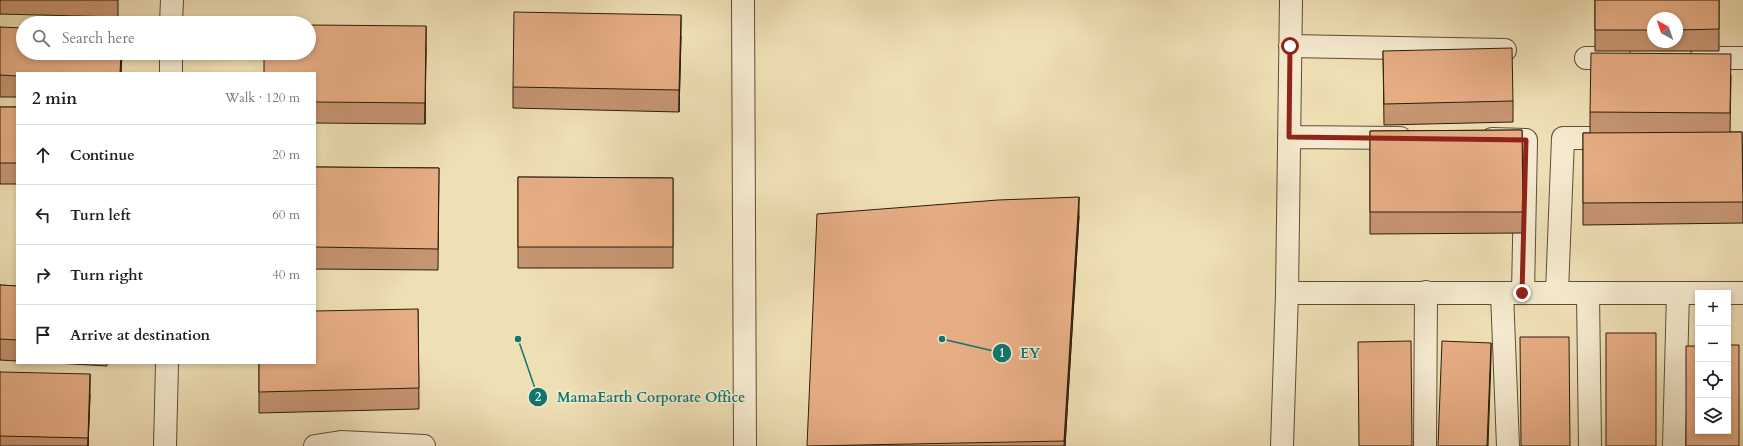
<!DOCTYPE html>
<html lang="en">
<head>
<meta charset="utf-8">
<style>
  body { margin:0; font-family:Cardo,serif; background:#f6f6f6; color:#202124 }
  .controls { position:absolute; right:12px; bottom:12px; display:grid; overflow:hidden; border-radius:0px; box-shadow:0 2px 6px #0003 }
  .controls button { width:36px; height:36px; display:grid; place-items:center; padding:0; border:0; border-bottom:1px solid #e0e0e0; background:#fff; color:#202124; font:20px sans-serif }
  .compass { position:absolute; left:1647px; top:12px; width:36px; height:36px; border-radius:50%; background:#fff; box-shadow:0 2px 6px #0003; rotate:320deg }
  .stop { position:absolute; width:12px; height:12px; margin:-9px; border:3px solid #8f2418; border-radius:50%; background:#fff }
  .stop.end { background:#8f2418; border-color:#fff; box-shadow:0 1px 4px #0008 }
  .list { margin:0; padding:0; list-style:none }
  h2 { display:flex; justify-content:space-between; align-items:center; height:52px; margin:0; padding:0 16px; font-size:17px }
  h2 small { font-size:13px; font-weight:400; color:#757577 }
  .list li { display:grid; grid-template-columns:26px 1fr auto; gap:12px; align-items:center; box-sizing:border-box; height:60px; padding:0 16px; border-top:1px solid #e0e0e0 }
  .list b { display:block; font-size:15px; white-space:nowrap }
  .list em { font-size:13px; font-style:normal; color:#757577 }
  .icon { flex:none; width:22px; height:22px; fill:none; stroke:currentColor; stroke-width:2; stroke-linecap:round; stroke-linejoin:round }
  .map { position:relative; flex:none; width:1743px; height:446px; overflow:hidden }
  .search { position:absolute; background:#fff; box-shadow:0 2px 6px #0003; left:16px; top:16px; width:300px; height:44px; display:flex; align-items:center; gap:10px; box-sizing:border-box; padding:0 14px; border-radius:22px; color:#757577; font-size:15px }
  .panel { position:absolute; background:#fff; box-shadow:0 2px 6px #0003; left:16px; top:72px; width:300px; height:292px; border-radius:0px }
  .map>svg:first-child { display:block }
</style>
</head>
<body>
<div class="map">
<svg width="1743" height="446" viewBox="0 0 1743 446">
  <rect width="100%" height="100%" fill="#efdfb5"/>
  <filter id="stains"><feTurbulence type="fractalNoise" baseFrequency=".005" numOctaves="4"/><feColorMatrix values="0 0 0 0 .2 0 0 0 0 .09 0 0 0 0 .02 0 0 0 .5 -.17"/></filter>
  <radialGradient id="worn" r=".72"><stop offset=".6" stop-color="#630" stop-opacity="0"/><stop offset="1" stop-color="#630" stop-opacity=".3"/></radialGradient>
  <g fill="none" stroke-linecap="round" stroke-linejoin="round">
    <defs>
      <path id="minor" d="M743,0L745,446
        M171,23L172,0
        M1290,46L1505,50
        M1586,58H1620
        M1701,58H1743
        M171,73V53
        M1289,137L1400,138
        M1492,139L1526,140L1523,293
        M1557,292L1563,138H1612
        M1287,293H1743
        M1502,293L1508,446
        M1588,293L1590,446
        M165,446L167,363
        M315,446L341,442L424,446
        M1282,446L1287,293L1291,0
        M1425,446L1426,292
        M1674,446L1678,293"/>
    </defs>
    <use href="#minor" stroke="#5c4e35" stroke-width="24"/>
    <use href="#minor" stroke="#f5eacf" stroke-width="22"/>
  </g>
  <path fill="#c69572" stroke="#2b1d0a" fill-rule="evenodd" d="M0,0H118V17L0,14Z
    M1595,0H1719V51H1595ZM1653,18H1677V42H1653Z
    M0,27L122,53L121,73H17V97H0Z
    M681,36L679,112L513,108V87Z
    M426,47L425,124L315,123V73Z
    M1383,51L1513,101V122L1384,125Z
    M1731,75L1730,132H1742L1743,223L1583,225V133H1590V112Z
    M0,107H17V184H0Z
    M1522,130L1523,233L1370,234V131Z
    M315,167L439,168L438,270L315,269Z
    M518,177L673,178V268H518Z
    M1079,216L1065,446H807Z
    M0,285L17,286V361L0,360Z
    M418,309L419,409L259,413V363H315Z
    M56,363H107V366Z
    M0,372L90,395L88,446H0Z"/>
  <path fill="#a1795d" stroke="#2b1d0a" d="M681,15V36L679,112V90Z
    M426,26V47L425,124V103Z
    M121,53H122L121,73H120Z
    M1079,197V216L1065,446H1064Z
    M1491,343V359L1488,446H1487Z
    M90,374V395L88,446V438Z"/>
  <path fill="#e6ad85" stroke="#2b1d0a" d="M1595,0H1719V29L1677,30V18H1653V30H1595Z
    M514,12L681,15L679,90L513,87Z
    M309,25L426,26L425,103L315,102V73H264V53H309Z
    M0,27L23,28V53H121L120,73H17V76L0,75Z
    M1512,48L1513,101L1384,104L1383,51Z
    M1591,53L1731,54L1730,113L1590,112Z
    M0,107H17V163H0Z
    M1522,130L1523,212H1370V131Z
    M1742,132L1743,202L1583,203V133Z
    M315,167L439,168L438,249L315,247Z
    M518,177L673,178V247H518Z
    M1079,197L1064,441L807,446L817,214L998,200Z
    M0,285L17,286V340L0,339Z
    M418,309L419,388L259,392V363H315V311Z
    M1606,333H1656V446H1606Z
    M1520,337H1569L1570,446H1521Z
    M1411,341L1412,446H1359L1358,342Z
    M1442,341L1491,343L1487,446H1438Z
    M1728,345H1739V446H1686V346H1698V431H1728Z
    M0,372L90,374L88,438L0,436Z"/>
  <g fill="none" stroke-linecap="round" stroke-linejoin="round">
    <path stroke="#8f2418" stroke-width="5" d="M1290,46L1289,137L1526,140L1522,293"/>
  </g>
  <path fill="none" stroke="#0f766e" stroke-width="1.5" d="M942 339L1002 353M518 339L538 397"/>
  <g fill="#0f766e" stroke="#f5eacf" stroke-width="1.5">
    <circle cx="942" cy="339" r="4"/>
    <circle cx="518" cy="339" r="4"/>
    <circle cx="1002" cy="353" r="10"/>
    <circle cx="538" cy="397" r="10"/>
  </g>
  <g font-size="12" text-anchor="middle" font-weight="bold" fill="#fff">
    <text x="1002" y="357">1</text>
    <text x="538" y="401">2</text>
  </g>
  <g font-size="14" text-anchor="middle" font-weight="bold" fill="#0f766e" stroke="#f5eacf" stroke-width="3" stroke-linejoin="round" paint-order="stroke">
    <text x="1030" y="358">EY</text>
    <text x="651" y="402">MamaEarth Corporate Office</text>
  </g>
  <rect width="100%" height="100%" filter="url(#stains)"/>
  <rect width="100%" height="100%" fill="url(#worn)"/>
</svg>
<div class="controls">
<button>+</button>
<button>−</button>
<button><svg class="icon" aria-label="locate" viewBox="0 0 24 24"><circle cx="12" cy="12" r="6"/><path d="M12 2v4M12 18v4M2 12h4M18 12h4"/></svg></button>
<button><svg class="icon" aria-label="layers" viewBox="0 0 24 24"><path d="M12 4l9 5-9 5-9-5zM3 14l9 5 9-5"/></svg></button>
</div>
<svg class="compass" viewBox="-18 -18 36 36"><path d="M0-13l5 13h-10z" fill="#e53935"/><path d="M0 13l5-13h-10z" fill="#757577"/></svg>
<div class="stop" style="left:1290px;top:46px"></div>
<div class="stop end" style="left:1522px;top:293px"></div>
<div class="search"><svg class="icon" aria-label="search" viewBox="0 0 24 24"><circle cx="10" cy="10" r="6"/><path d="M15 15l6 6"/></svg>Search here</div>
<section class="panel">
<h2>2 min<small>Walk · 120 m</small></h2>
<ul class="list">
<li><svg class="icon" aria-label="ahead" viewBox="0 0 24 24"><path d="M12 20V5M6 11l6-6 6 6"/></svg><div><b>Continue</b></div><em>20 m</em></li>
<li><svg class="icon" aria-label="left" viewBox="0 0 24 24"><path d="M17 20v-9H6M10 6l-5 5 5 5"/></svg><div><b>Turn left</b></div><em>60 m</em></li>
<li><svg class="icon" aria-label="right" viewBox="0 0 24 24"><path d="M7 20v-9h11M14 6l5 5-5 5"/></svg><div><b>Turn right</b></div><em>40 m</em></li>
<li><svg class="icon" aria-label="arrive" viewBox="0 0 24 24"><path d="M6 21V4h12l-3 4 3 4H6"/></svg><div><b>Arrive at destination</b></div></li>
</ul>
</section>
</div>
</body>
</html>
